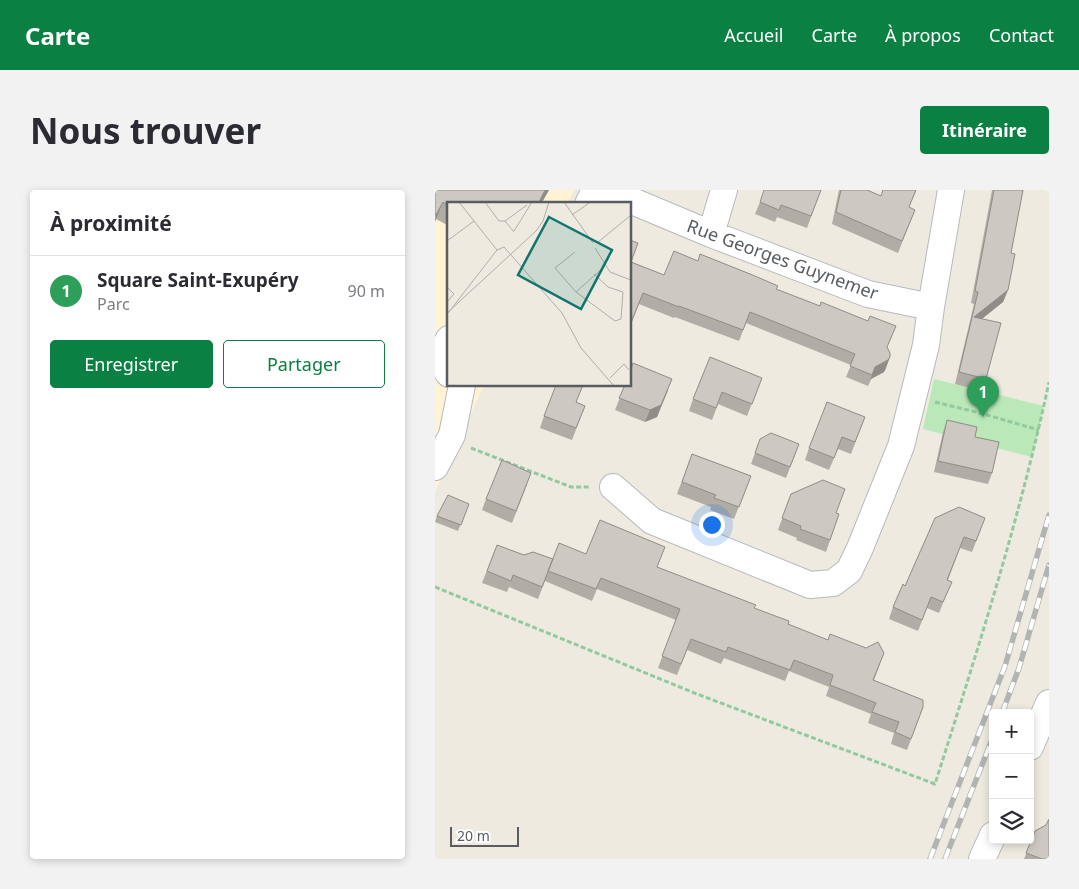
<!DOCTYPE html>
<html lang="fr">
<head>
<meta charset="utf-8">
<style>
  body { margin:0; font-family:"Noto Sans",sans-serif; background:#f2f2f3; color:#2b2b33 }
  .controls { position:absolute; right:15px; bottom:15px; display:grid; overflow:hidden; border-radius:5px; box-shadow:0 2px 8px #0003 }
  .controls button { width:45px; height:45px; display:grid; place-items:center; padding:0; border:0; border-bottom:1px solid #e1e1e2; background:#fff; color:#2b2b33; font:25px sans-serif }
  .scale { position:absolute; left:15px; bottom:12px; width:69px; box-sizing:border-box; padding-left:5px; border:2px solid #595d62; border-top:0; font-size:14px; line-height:18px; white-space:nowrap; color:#595d62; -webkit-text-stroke:4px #fff; paint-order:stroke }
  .you { position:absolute; left:276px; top:334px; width:18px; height:18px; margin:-12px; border:4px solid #fff; border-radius:50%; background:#1a73e8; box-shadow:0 0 0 8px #1a73e833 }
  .badge { display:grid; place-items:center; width:32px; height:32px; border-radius:50%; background:#0b8043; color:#fff; font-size:16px; font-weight:700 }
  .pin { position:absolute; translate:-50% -41px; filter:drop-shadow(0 1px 2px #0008) }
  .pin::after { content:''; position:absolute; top:26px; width:18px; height:15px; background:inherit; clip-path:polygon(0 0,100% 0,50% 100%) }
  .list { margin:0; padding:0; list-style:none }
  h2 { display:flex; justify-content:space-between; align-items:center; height:65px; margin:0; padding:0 20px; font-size:21px }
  h2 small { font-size:16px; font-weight:400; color:#7c7c81 }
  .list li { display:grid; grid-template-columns:32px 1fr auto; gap:15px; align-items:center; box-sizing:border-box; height:70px; padding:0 20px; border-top:1px solid #e1e1e2 }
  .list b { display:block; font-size:19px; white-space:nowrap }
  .list p { margin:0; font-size:16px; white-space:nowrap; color:#7c7c81 }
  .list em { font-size:16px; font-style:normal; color:#7c7c81 }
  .actions { display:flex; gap:10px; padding:15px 20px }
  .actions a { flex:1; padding:11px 0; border:1px solid #0b8043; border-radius:5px; text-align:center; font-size:18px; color:#0b8043 }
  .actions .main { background:#0b8043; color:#fff }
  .icon { flex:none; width:28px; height:28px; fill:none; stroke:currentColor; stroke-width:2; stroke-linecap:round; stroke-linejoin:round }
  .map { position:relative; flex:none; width:614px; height:669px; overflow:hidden; border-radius:5px }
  header { display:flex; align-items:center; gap:30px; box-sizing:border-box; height:70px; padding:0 25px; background:#0b8043; color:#fff }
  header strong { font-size:24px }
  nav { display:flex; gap:28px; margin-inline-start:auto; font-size:18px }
  .intro { display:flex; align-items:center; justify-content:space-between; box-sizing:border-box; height:120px; padding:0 30px }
  h1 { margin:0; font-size:35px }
  .button { padding:12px 22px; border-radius:5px; background:#0b8043; color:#fff; font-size:18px; font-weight:700 }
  main { display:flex; gap:30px; padding:0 30px }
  aside { flex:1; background:#fff; border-radius:5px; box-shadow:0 2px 8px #0003 }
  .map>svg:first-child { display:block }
</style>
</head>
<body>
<header>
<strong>Carte</strong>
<nav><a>Accueil</a><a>Carte</a><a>À propos</a><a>Contact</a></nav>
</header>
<div class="intro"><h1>Nous trouver</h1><a class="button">Itinéraire</a></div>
<main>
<aside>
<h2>À proximité<small></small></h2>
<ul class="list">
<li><span class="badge" style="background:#2e9e5b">1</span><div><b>Square Saint-Exupéry</b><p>Parc</p></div><em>90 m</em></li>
</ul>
<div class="actions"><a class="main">Enregistrer</a><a>Partager</a></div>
</aside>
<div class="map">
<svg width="614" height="669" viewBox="0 0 614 669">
  <rect width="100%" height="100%" fill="#eeeae0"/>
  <path fill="#fff3d3" d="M0,0H139L132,14H14V195H49L0,302Z"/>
  <path fill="#bbe8b9" d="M499,189L609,216L597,267L488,239Z"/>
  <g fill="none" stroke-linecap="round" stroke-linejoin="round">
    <defs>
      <path id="minor" d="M171,0L276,44L433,104L496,117L491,155L466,256L425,358L414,381L398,393L375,395L217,331L178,297
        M153,14L160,0
        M276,44L289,0
        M496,117L516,0
        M14,149C7,160 4,173 14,184
        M0,277L17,245L27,195
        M595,557L614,513
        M547,669L558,645"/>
    </defs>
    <use href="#minor" stroke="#b6b9be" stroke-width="28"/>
    <path stroke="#92c99f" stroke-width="3" stroke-dasharray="5 2.5" stroke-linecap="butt" d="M500,212L545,223L604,240
      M36,258L136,297H155
      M0,397L262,504L500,594C542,462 585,328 614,192"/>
    <use href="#minor" stroke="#fff" stroke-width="26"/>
    <defs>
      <path id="rail" d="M567,523L584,478L614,375
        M495,669L570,476L614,325
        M510,669L558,547"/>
    </defs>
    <use href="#rail" stroke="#b2b3b3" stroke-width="5.5"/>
    <use href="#rail" stroke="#fff" stroke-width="4" stroke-dasharray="11" stroke-linecap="butt"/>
  </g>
  <path fill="#b0aca6" d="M0,0H114L106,14H14V36L1,29L0,32Z
    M386,0L372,38L342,27L340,32L320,24L325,12Z
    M404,0H432L446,6L448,0H481L474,17L480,20L463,63L397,34Z
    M557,0H588L576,63L573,100L568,112L547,129L551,189L547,201L520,194L539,114L536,113Z
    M195,50L196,72L229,85L263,71L341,99L452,157L451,178L449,182L436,189L433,196L411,187L416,175L311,133L304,151L240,127L239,128L204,114L195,137Z
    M327,188L312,226L283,214L277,230L254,221L258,209Z
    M148,195L141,212L150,216L137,250L105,238L109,226Z
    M190,195L233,201L222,227L210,232L180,220Z
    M430,227L416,264L403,259L394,280L370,270L374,258Z
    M512,230L540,247L557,283L553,294L499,282L508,242Z
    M325,249L364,254L351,288L316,274Z
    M257,264L316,286L299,329L275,320L276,317L242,304Z
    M92,295L77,333L47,320L51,309Z
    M356,304L404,324L391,362L361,350L362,348L343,340Z
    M34,314L23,341L0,332L2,326Z
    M550,328L537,362L525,358L513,390L512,403L504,423L492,418L483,441L454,429L458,417L470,396Z
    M62,355L89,365L118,369L151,364L222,377L319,418L353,434L445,474L439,490L488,517L472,560L456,554L459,543L433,533L436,524L391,506L394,497L354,481L350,491L289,468L286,474L252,460L242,485L223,478L241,430L162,399L157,411L110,391L103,409L74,397L72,402L47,393Z
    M611,635L614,669H589L600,641Z"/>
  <path fill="#908c87" d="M110,0H114L106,14H103Z
    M8,12L1,29L0,32L1,25Z
    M573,100L568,112L534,139L539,127Z
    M455,167L451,178L449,182L436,189L433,196L440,177Z
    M237,189L222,227L210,232L215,220Z"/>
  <path fill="#cdc8c1" stroke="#908c87" d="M0,0H110L103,14H14V16L8,12L1,25L0,24Z
    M329,0H386L376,26L346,15L344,20L325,12Z
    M406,0H432L446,6L448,0H481L474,17L480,20L467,51L401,22Z
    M559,0H588L576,63L580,64L573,100L539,127L566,133L551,189L524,182L543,102L540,101Z
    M195,50L203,53L196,72L229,85L239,61L263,71L265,64L320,86L343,96L341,99L385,116L386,112L433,131L435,126L461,136L452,157L455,163V167L453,170L440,177L437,185L415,176L420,164L315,122L308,140L244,116V117L208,103L195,135Z
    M275,167L327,188L317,214L287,202L281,218L258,209Z
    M198,173L237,189L226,215L215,220L184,208L190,195H195V181Z
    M121,195H148L141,212L150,216L141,238L109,226Z
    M392,212L430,227L420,252L407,247L399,268L374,258Z
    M512,230L542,237L540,247L564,252L557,283L503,271Z
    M336,243L364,254L355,277L320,263L325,249Z
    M257,264L316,286L304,317L279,308L281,305L247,292Z
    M67,270L96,283L81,321L51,309Z
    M388,290L410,299L401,323L404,324L395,350L365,339L366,336L347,328L356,304Z
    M13,305L34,314L26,335L2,326Z
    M524,317L550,328L541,351L529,347L512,390L517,392L508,412L496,407L487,430L458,417L468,394L470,396L500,328Z
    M165,330L230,357L222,377L321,415L319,418L354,431L353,434L393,450L395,444L431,458L443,452L449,463L438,490L488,510V517L476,549L460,542L464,532L437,522L441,513L395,495L398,485L359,470L355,480L293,457L291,462L256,449L246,474L227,466L245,419L166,388L161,399L113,381L124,353L151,364Z
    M62,355L89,365L98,362L118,369L107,397L78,385L76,391L52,381Z
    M614,629V669H607L591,663L600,641L611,635Z"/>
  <g text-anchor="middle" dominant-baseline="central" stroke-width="4" stroke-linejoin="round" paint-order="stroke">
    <g font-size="18" fill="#595d62" stroke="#fff">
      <text transform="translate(348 69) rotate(20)">Rue Georges Guynemer</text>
    </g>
  </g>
  <g transform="translate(12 12)">
    <rect width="184" height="184" fill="#eeeae0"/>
    <path fill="none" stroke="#aeaeaa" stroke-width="1" d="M38,0L52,19H58L67,30M117,0L146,41M125,13L142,1M27,19L50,48M58,19L80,3M67,29L85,0M0,39L27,19L12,0M150,41L184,13M148,46L163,70L184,78M128,50L108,66L129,90L158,64M0,85L7,92L0,100M129,90L168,119L174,117L176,90L161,85L147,72M0,111L89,29L96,19L102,0M1,111L50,48L57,45L115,111L134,146L167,184M163,176L177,162L182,168"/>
    <path fill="#0f766e" fill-opacity="0.15" stroke="#0f766e" stroke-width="2.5" d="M102,15L165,48L134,107L71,73Z"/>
    <rect width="184" height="184" fill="none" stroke="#595d62" stroke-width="2.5"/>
  </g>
</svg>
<div class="controls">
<button>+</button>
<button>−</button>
<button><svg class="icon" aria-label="layers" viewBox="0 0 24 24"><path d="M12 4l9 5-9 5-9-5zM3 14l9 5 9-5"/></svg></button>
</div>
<div class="scale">20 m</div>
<div class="you"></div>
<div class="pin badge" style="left:548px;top:227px;background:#2e9e5b">1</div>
</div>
</main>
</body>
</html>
